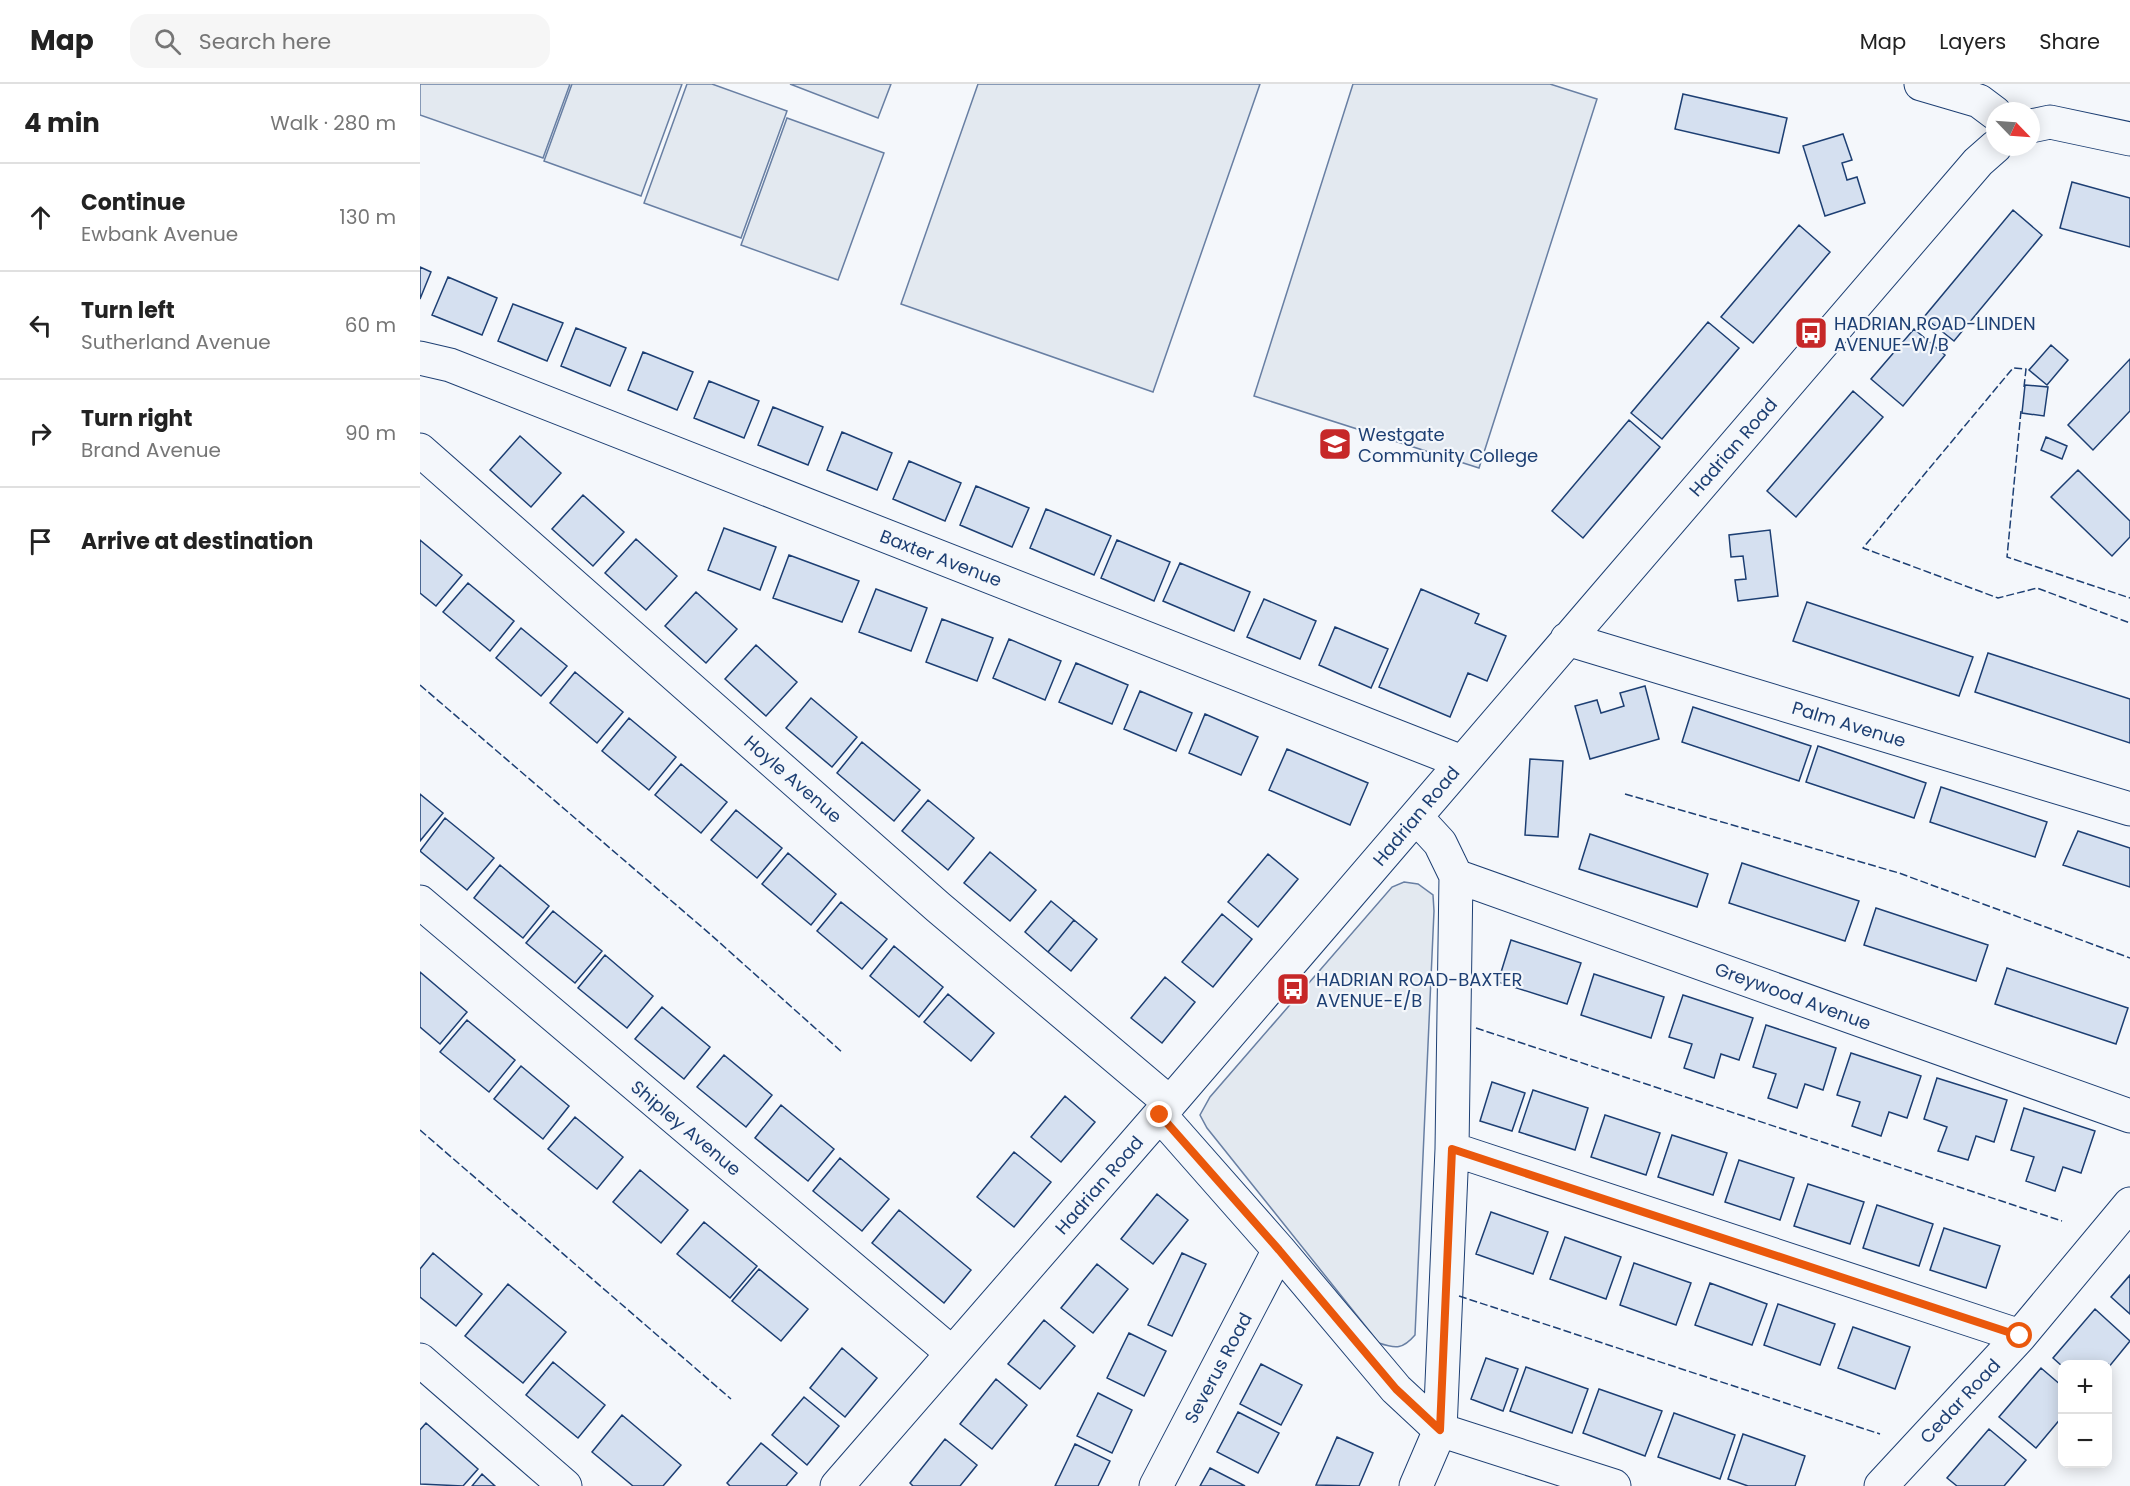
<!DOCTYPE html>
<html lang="en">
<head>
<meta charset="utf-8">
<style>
  body { margin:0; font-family:Poppins,sans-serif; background:#f6f6f6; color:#222 }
  .controls { position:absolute; right:18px; bottom:18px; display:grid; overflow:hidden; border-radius:12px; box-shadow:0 3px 15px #0003 }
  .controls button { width:54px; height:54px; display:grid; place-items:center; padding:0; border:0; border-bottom:2px solid #e0e0e0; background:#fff; color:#222; font:30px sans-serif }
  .compass { position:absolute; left:1566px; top:18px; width:54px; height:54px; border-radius:50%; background:#fff; box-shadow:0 3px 15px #0003; rotate:115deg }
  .stop { position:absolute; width:18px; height:18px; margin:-14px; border:4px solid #ea580c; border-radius:50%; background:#fff }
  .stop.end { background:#ea580c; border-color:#fff; box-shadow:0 2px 6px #0008 }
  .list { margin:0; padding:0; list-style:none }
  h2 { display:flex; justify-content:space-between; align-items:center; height:78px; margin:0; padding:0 24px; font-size:26px }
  h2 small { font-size:20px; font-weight:400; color:#767676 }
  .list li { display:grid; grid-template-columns:39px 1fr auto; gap:18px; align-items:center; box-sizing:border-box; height:108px; padding:0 24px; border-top:2px solid #e0e0e0 }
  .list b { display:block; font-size:22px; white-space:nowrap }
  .list p { margin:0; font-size:20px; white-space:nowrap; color:#767676 }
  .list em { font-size:20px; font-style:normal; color:#767676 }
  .icon { flex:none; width:33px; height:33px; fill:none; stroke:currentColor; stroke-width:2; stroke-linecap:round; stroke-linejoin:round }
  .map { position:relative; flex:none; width:1710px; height:1402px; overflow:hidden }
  header { display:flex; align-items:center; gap:36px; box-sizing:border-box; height:84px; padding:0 30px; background:#fff; border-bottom:2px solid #e0e0e0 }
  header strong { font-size:28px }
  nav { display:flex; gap:33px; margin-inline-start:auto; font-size:21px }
  .search { width:420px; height:54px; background:#f6f6f6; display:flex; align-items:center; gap:15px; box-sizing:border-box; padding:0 21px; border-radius:18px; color:#767676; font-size:22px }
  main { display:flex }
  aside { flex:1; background:#fff }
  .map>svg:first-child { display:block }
</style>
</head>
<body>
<header>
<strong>Map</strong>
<div class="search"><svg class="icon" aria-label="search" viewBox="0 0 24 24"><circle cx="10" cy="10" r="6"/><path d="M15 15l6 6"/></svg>Search here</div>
<nav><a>Map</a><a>Layers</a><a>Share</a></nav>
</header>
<main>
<aside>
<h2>4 min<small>Walk · 280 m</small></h2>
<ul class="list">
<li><svg class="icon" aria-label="ahead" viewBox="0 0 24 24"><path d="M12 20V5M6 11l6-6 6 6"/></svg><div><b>Continue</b><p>Ewbank Avenue</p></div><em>130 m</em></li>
<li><svg class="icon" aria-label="left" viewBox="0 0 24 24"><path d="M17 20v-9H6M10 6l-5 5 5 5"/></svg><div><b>Turn left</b><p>Sutherland Avenue</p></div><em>60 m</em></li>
<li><svg class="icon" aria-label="right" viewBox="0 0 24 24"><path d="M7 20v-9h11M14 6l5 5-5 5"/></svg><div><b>Turn right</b><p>Brand Avenue</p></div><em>90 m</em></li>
<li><svg class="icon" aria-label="arrive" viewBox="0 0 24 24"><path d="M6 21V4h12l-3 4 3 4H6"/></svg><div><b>Arrive at destination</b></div></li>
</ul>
</aside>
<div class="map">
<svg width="1710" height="1402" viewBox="0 0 1710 1402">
  <rect width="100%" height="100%" fill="#f4f7fb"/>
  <path fill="#e3e9f0" stroke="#687fa3" stroke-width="1.5" d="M0,0H150L123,74L0,31Z
    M152,0H262L221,112L124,77Z
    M267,0H292L367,27L321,154L224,119Z
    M370,0H471L458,34Z
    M558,0H840L733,308L481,220Z
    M933,0H1130L1177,15L1059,384L834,312Z
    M367,34L464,69L418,196L321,161Z
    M984,798L998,800L1013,811L1014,827L995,1251C983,1265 976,1265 959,1259L787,1044L780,1031L790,1013L972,803Z"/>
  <path fill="#d5e0f0" stroke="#1d3f73" stroke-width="1.5" d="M1263,10L1367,34L1359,69L1255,45Z
    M1423,50L1432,76L1422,79L1427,96L1437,93L1445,119L1405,132L1383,62Z
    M1652,98L1710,114V163L1640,144Z
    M1593,126L1622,151L1534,257L1504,233Z
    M1379,141L1410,168L1333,259L1301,233Z
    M0,183L11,188L0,215Z
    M28,193L77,214L62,251L12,231Z
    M93,220L143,239L127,277L78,257Z
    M1288,238L1319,264L1242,355L1211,329Z
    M156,244L206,264L190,302L141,282Z
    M1494,245L1525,271L1483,322L1451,295Z
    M1631,261L1648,276L1627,301L1609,286Z
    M223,268L273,288L257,326L208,306Z
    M1710,275V327L1673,366L1648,341Z
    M289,297L339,317L324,354L274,334Z
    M1605,301L1628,303L1624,332L1602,329Z
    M1433,307L1463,333L1376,433L1347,407Z
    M353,323L403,343L388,381L338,361Z
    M1209,336L1240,363L1163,454L1132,427Z
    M422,348L472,369L457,406L407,386Z
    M100,352L141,389L111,423L70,386Z
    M1626,353L1647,362L1642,375L1621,366Z
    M489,377L541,399L525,437L473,415Z
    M1658,386L1710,437V453L1692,472L1631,413Z
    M556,402L609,424L592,463L540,441Z
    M163,411L204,448L173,482L132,445Z
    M626,425L691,452L674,491L610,464Z
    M304,444L356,463L340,506L288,486Z
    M1350,446L1358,512L1318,517L1315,496L1326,495L1323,472L1311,473L1309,451Z
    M216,455L257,492L226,526L185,489Z
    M0,456L42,491L16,522L0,509Z
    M697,456L750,478L734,517L681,494Z
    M369,471L439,497L422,538L353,514Z
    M760,479L830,508L814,547L743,517Z
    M48,499L94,537L70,567L23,528Z
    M456,505L507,524L491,567L439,548Z
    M1001,505L1059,530L1055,539L1086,552L1067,597L1048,589L1030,633L959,603Z
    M276,508L317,545L286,579L245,542Z
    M844,515L896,537L880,575L827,553Z
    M1387,518L1553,573L1539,612L1373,557Z
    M522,535L573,554L557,597L506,578Z
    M915,543L968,565L951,604L899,581Z
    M101,544L147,582L121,612L76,574Z
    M589,555L641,577L625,616L573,594Z
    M336,561L377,598L346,632L305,595Z
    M1568,569L1710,615V659L1555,608Z
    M656,579L708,601L692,640L639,618Z
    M155,588L203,628L177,659L130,619Z
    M1225,602L1239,655L1170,675L1155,622L1177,616L1181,629L1204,622L1200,609Z
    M720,607L772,629L756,667L704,645Z
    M391,614L437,653L412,683L366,644Z
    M1273,623L1391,662L1379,697L1262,658Z
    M785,630L838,653L821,691L769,669Z
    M209,634L256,673L229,706L182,667Z
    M442,658L500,706L474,737L417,689Z
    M1398,662L1506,699L1494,734L1386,698Z
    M867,665L948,699L930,741L849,706Z
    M1110,675L1143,677L1138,753L1105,751Z
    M261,680L307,718L281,749L235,711Z
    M1521,703L1627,738L1615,773L1510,738Z
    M0,710L23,729L0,757Z
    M508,716L554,754L528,786L482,747Z
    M316,726L362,764L337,794L291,756Z
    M25,734L74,774L47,806L0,767Z
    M1658,747L1710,764V803L1643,781Z
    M1170,750L1288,790L1277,823L1159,785Z
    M570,768L616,806L590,837L544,799Z
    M368,769L416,810L391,841L342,800Z
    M848,770L878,795L838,843L808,818Z
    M1322,779L1439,817L1425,857L1309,819Z
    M80,781L129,822L103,854L54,814Z
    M631,817L654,836L628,868L605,848Z
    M421,818L467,855L442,885L397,847Z
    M1456,824L1568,861L1556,897L1444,861Z
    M133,827L182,867L155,899L106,859Z
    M802,830L832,855L793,903L762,878Z
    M654,836L677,855L651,887L628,868Z
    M1091,856L1161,879L1147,920L1078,898Z
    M474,862L523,903L499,933L450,892Z
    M185,871L233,912L207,944L158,904Z
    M1587,884L1708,924L1696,960L1575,920Z
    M0,888L47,928L20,960L0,943Z
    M1174,890L1244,913L1231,954L1161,931Z
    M745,893L775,918L742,959L711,934Z
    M528,910L574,949L551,977L504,938Z
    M1263,911L1333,934L1319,976L1301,970L1294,994L1264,984L1272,960L1249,953Z
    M242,923L290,963L264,995L215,955Z
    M47,936L95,976L69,1008L20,968Z
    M1346,941L1416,964L1403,1006L1385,1000L1377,1024L1348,1014L1356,990L1333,983Z
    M1431,969L1501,992L1487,1034L1469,1028L1461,1052L1432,1042L1440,1018L1417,1011Z
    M304,971L352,1011L326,1043L277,1003Z
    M101,982L149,1022L123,1055L74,1015Z
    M1517,994L1587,1016L1574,1058L1556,1052L1548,1076L1518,1067L1527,1043L1504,1035Z
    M1072,998L1105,1009L1092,1047L1060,1037Z
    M1113,1006L1168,1024L1155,1066L1099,1048Z
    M645,1012L675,1038L641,1078L611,1053Z
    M361,1021L414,1065L388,1097L335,1054Z
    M1604,1024L1675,1047L1661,1089L1643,1083L1635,1107L1606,1097L1614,1073L1591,1066Z
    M1185,1031L1240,1049L1226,1091L1171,1073Z
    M155,1033L203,1073L177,1105L128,1065Z
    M1252,1051L1307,1069L1293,1111L1238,1093Z
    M594,1068L631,1098L594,1143L557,1113Z
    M420,1074L469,1115L442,1147L393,1107Z
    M1319,1076L1374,1094L1360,1136L1305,1118Z
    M220,1086L268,1126L241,1159L193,1118Z
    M1388,1100L1444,1118L1430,1160L1374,1142Z
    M737,1110L768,1136L733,1180L701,1155Z
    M1457,1121L1513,1140L1499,1182L1443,1164Z
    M479,1126L551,1186L524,1219L452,1159Z
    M1071,1128L1128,1148L1113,1190L1056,1170Z
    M284,1138L337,1182L310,1214L257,1170Z
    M1524,1144L1580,1162L1566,1204L1510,1186Z
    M1145,1153L1201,1173L1186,1215L1130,1195Z
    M13,1169L62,1210L36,1242L0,1213V1185Z
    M762,1169L786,1180L752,1252L728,1241Z
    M1214,1179L1271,1199L1256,1241L1200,1221Z
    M677,1180L708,1205L673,1249L641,1224Z
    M339,1185L388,1225L361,1257L312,1217Z
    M1710,1191V1230L1691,1213Z
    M1290,1199L1347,1220L1332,1261L1275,1241Z
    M88,1200L146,1248L103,1299L45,1252Z
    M1358,1220L1415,1240L1400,1281L1344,1261Z
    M1675,1225L1710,1257L1688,1284V1280L1642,1282L1633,1274Z
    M624,1236L655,1262L620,1305L588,1280Z
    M1433,1243L1490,1263L1475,1305L1418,1284Z
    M709,1249L746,1267L724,1312L687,1294Z
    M422,1264L457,1294L425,1333L390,1304Z
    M1066,1274L1098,1285L1083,1327L1051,1315Z
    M133,1278L185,1321L158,1354L106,1311Z
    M841,1280L882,1301L861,1341L820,1320Z
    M1106,1283L1168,1305L1152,1349L1090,1327Z
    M1621,1284L1642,1302V1333L1616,1364L1579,1333Z
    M576,1295L607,1321L572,1365L540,1340Z
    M1179,1305L1242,1327L1225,1372L1163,1349Z
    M678,1309L712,1326L692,1369L657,1352Z
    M384,1313L419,1342L387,1381L352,1351Z
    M818,1328L859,1349L838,1389L797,1368Z
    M1254,1329L1315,1351L1300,1395L1238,1373Z
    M202,1331L261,1381L243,1402H213L172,1368Z
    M6,1339L58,1385L43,1402L0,1400V1346Z
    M1569,1345L1606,1376L1584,1402H1537L1527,1394Z
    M1323,1350L1385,1372L1375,1402H1328L1308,1395Z
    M917,1353L953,1369L939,1402L896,1401Z
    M525,1355L557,1381L540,1402H493L490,1399Z
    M341,1359L377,1389L366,1402H310L307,1399Z
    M655,1360L690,1377L678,1402H635Z
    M790,1384L825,1402H780Z
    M62,1390L75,1402H52Z"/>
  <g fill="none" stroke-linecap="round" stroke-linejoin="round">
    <defs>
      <path id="minor" d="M1501,0L1559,17L1575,29
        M1611,42L1630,38L1710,55
        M0,274L30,281L1042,678
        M0,366L518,823L750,1019
        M1147,555L1710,725
        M996,733L1020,759L1036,792L1032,1065L1020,1346L996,1402
        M1036,792L1710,1032
        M0,818L532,1269
        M740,1031L859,1166L976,1305L1020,1346L1194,1402
        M1032,1065L1600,1252
        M0,1276L145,1402
        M417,1402L756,1012L1558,78L1575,63
        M736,1402L859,1166
        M1461,1402L1600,1252L1710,1120"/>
    </defs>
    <use href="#minor" stroke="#1d3f73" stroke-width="35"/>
    <use href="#minor" stroke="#f4f7fb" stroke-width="33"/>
    <path stroke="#1d3f73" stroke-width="1.5" stroke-dasharray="8 3" stroke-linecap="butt" d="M1604,303L1606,285L1593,284L1443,464L1578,514L1617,504L1710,539
      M1601,327L1587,473L1710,514
      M0,601L290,850L423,969
      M1205,710L1479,789L1710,874
      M1056,944L1642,1137
      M0,1046L311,1315
      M1039,1212L1460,1350"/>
  </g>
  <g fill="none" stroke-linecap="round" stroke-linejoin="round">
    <path stroke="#ea580c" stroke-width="8" d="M740,1031L859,1166L976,1305L1020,1346L1032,1065L1600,1252"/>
  </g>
  <defs>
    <symbol id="bus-square" viewBox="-11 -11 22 22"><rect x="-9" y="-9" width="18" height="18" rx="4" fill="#c62828" stroke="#f4f7fb"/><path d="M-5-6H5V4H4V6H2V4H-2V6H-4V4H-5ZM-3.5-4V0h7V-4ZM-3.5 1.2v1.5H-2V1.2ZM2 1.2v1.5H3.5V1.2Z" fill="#fff"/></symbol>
    <symbol id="school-square" viewBox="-11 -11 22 22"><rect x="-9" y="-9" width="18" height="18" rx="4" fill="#c62828" stroke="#f4f7fb"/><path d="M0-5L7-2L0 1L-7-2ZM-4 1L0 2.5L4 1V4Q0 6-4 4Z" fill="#fff"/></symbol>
  </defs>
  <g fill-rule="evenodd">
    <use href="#bus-square" x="1372" y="230" width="38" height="38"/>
    <use href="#school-square" x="896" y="341" width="38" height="38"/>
    <use href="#bus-square" x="854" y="886" width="38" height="38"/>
  </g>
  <g text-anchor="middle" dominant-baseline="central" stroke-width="4.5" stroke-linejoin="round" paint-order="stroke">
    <g font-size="18" fill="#1d3f73" stroke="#f4f7fb" text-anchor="start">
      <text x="1414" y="239">HADRIAN ROAD-LINDEN<tspan x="1414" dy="21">AVENUE-W/B</tspan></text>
      <text x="938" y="350">Westgate<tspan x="938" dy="21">Community College</tspan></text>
      <text x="896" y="895">HADRIAN ROAD-BAXTER<tspan x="896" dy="21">AVENUE-E/B</tspan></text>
    </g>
    <g font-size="18" fill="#1d3f73" stroke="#f4f7fb">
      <text transform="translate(1313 363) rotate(-49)">Hadrian Road</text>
      <text transform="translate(521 474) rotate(21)">Baxter Avenue</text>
      <text transform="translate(1429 640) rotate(17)">Palm Avenue</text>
      <text transform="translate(373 695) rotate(41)">Hoyle Avenue</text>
      <text transform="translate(996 732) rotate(-50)">Hadrian Road</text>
      <text transform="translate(1373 912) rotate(20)">Greywood Avenue</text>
      <text transform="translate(266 1044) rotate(40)">Shipley Avenue</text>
      <text transform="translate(679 1101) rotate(-49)">Hadrian Road</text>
      <text transform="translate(798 1284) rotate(-62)">Severus Road</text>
      <text transform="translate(1540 1317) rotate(-47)">Cedar Road</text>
    </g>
  </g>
</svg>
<div class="controls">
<button>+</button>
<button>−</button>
</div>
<svg class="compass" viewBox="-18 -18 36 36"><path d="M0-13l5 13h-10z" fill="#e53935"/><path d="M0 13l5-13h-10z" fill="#767676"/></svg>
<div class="stop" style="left:1600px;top:1252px"></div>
<div class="stop end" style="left:740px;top:1031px"></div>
</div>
</main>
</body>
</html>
